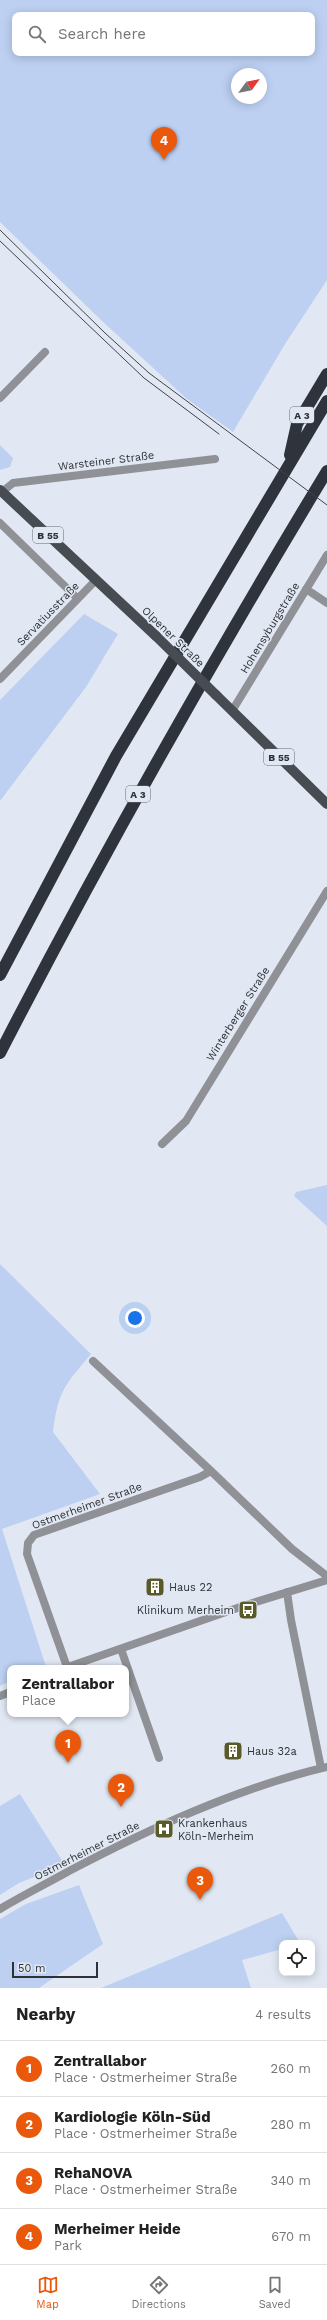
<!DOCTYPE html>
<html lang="en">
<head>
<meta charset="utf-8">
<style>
  body { margin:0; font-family:"Work Sans",sans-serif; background:#f6f6f6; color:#222 }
  .controls { position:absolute; right:12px; bottom:12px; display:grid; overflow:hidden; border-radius:8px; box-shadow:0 2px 10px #0003 }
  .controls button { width:36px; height:36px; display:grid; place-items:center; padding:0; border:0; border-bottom:1px solid #e0e0e0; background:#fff; color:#222; font:20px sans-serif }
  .compass { position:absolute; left:231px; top:68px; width:36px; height:36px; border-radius:50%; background:#fff; box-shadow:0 2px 10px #0003; rotate:57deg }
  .scale { position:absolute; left:12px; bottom:10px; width:86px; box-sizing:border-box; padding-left:4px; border:2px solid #2e3135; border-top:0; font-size:11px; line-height:14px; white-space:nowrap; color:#2e3135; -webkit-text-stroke:3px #e1e8f3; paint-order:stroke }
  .you { position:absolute; left:135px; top:1318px; width:14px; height:14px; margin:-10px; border:3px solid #fff; border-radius:50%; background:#1a73e8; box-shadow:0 0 0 6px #1a73e833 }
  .badge { display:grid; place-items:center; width:26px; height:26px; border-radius:50%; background:#ea580c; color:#fff; font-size:13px; font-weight:700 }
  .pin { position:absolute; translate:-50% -33px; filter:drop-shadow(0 1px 2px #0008) }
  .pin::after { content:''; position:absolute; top:21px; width:14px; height:12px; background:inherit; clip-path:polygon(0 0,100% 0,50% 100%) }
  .popup { position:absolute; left:7px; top:1665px; width:122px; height:52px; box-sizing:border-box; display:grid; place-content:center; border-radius:8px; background:#fff; filter:drop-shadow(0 1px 3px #0005); font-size:13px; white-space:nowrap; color:#767676 }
  .popup b { font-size:15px; color:#222 }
  .popup::after { content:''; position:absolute; left:50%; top:100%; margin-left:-8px; border:8px solid transparent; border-top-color:#fff }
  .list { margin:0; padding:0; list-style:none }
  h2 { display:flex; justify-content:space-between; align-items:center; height:52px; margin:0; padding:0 16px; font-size:17px }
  h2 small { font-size:13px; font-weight:400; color:#767676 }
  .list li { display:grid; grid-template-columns:26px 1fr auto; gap:12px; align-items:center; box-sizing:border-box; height:56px; padding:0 16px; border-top:1px solid #e0e0e0 }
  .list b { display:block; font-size:15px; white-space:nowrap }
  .list p { margin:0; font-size:13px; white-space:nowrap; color:#767676 }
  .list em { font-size:13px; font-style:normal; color:#767676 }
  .icon { flex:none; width:22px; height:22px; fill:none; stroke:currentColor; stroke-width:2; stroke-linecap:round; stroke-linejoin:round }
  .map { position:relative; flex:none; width:327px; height:1988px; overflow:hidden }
  .search { position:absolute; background:#fff; box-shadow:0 2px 10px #0003; left:12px; right:12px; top:12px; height:44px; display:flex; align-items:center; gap:10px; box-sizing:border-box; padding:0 14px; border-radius:8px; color:#767676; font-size:15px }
  .sheet { height:276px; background:#fff }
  nav { display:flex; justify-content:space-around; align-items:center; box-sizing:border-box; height:56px; border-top:1px solid #e0e0e0; background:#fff; font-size:11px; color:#767676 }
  nav a { display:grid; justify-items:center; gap:2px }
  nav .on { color:#ea580c }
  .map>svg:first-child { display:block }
</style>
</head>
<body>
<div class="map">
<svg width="327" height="1988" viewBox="0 0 327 1988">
  <rect width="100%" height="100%" fill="#e1e8f3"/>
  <path fill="#bdd0f2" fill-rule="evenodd" d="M0,0H327V280L285,344L233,432L187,399L102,321L0,222ZM15,15H312V53H15ZM237,74H261V98H237Z
    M0,445L13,458L10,467L0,470Z
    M84,614L118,634L86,687L0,801V700Z
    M327,1185V1226L294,1196L296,1192Z
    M0,1264L91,1354C65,1385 58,1391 53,1432L100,1494L2,1529L46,1667L10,1668V1681L0,1686Z
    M20,1794L65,1865L19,1883L0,1895V1806Z
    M79,1885L103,1944L39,1988H0V1919L26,1904Z
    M282,1913L300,1943H282V1949L242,1960L251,1988H101Z"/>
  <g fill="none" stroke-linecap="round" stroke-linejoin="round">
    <path stroke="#8f9196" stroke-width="8" d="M0,398L45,352
      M2,492L13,483L215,459
      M0,523L77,598
      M306,589L327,603
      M0,679L95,581
      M232,711L327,555
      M162,1144L186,1121L327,891
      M93,1361L211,1471
      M287,1592L291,1620L321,1768
      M121,1649L159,1758
      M67,1667L27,1554L28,1543L34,1535L200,1477L211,1471L292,1549L327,1576
      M65,1668L246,1605L327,1580
      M0,1696L10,1692
      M0,1909C23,1895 46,1884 69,1871C151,1828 237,1788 327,1767"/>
    <path stroke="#474c53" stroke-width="10" d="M0,490L156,636
      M216,695L327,804"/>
    <path stroke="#2f343c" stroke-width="12" d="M290,455L297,424L327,374
      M0,975L116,756L327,401
      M0,1053C102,855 212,661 327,471"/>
    <path stroke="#404348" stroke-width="1" d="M0,230L105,333L149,373L327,505
      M0,241L144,378L219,434"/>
    <path stroke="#474c53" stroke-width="10" d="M156,636L216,695"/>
  </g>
  <defs>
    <symbol id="building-square" viewBox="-11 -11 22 22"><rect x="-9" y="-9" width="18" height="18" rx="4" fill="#585a27" stroke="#e1e8f3"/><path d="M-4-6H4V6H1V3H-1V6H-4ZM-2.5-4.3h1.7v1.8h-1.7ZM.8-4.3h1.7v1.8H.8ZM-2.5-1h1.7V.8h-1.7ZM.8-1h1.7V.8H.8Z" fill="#fff"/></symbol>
    <symbol id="bus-square" viewBox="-11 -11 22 22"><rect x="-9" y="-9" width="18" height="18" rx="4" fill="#585a27" stroke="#e1e8f3"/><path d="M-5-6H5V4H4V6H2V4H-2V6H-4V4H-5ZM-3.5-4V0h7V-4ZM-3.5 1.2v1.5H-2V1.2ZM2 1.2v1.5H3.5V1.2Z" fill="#fff"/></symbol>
    <symbol id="hospital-square" viewBox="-11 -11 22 22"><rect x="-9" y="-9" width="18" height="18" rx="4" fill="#585a27" stroke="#e1e8f3"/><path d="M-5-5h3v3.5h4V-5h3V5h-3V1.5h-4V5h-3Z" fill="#fff"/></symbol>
  </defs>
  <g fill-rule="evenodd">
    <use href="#building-square" x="144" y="1576" width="22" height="22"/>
    <use href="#bus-square" x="237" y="1599" width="22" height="22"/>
    <use href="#building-square" x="222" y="1740" width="22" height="22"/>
    <use href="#hospital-square" x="153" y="1818" width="22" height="22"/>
  </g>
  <g text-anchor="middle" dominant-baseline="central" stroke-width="3" stroke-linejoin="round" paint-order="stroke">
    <g fill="#e1e8f3" stroke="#64686e" stroke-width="1">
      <rect x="290" y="407" width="24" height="16" rx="3"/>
      <rect x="33" y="527" width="30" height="16" rx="3"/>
      <rect x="264" y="749" width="30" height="16" rx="3"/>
      <rect x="126" y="786" width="24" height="16" rx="3"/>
    </g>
    <g font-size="10" font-weight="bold" fill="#2e3135">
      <text x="302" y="415">A 3</text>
      <text x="48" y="535">B 55</text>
      <text x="279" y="757">B 55</text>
      <text x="138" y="794">A 3</text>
    </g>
    <g font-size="11" fill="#2e3135" stroke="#e1e8f3">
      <text transform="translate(106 461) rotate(-7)">Warsteiner Straße</text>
      <text transform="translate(48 614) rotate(-46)">Servatiusstraße</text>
      <text transform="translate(270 628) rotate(-59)">Hohensyburgstraße</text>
      <text transform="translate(173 637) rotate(44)">Olpener Straße</text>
      <text transform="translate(238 1014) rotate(-58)">Winterberger Straße</text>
      <text transform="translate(87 1506) rotate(-20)">Ostmerheimer Straße</text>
      <text transform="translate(87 1851) rotate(-27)">Ostmerheimer Straße</text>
    </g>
    <g font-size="11" fill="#2e3135" stroke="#e1e8f3" text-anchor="start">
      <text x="169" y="1587">Haus 22</text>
      <text x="234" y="1610" text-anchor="end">Klinikum Merheim</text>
      <text x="247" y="1751">Haus 32a</text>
      <text x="178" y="1823">Krankenhaus<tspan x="178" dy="13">Köln-Merheim</tspan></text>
    </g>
  </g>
</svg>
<div class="controls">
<button><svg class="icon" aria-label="locate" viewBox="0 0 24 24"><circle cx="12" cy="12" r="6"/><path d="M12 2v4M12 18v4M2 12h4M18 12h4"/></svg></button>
</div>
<svg class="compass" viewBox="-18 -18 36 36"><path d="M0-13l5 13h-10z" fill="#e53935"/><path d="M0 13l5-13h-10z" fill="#767676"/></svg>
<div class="scale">50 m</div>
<div class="you"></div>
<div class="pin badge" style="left:68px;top:1763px">1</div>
<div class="popup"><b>Zentrallabor</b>Place</div>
<div class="pin badge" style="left:121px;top:1807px">2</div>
<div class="pin badge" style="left:200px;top:1900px">3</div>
<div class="pin badge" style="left:164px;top:160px">4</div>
<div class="search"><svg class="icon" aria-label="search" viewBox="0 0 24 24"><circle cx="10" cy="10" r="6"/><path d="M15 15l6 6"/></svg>Search here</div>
</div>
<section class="sheet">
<h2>Nearby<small>4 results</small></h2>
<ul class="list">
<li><span class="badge">1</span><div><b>Zentrallabor</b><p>Place · Ostmerheimer Straße</p></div><em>260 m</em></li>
<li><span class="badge">2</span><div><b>Kardiologie Köln-Süd</b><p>Place · Ostmerheimer Straße</p></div><em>280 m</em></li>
<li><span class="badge">3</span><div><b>RehaNOVA</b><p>Place · Ostmerheimer Straße</p></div><em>340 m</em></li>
<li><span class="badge">4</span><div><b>Merheimer Heide</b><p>Park</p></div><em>670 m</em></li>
</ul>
</section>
<nav>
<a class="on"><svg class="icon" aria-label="map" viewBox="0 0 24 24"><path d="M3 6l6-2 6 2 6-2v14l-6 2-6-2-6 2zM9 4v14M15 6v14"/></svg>Map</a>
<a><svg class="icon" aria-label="directions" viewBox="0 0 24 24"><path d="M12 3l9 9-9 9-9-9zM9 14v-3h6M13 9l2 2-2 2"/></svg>Directions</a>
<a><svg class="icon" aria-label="saved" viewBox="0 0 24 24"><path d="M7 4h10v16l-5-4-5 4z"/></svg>Saved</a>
</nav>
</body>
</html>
